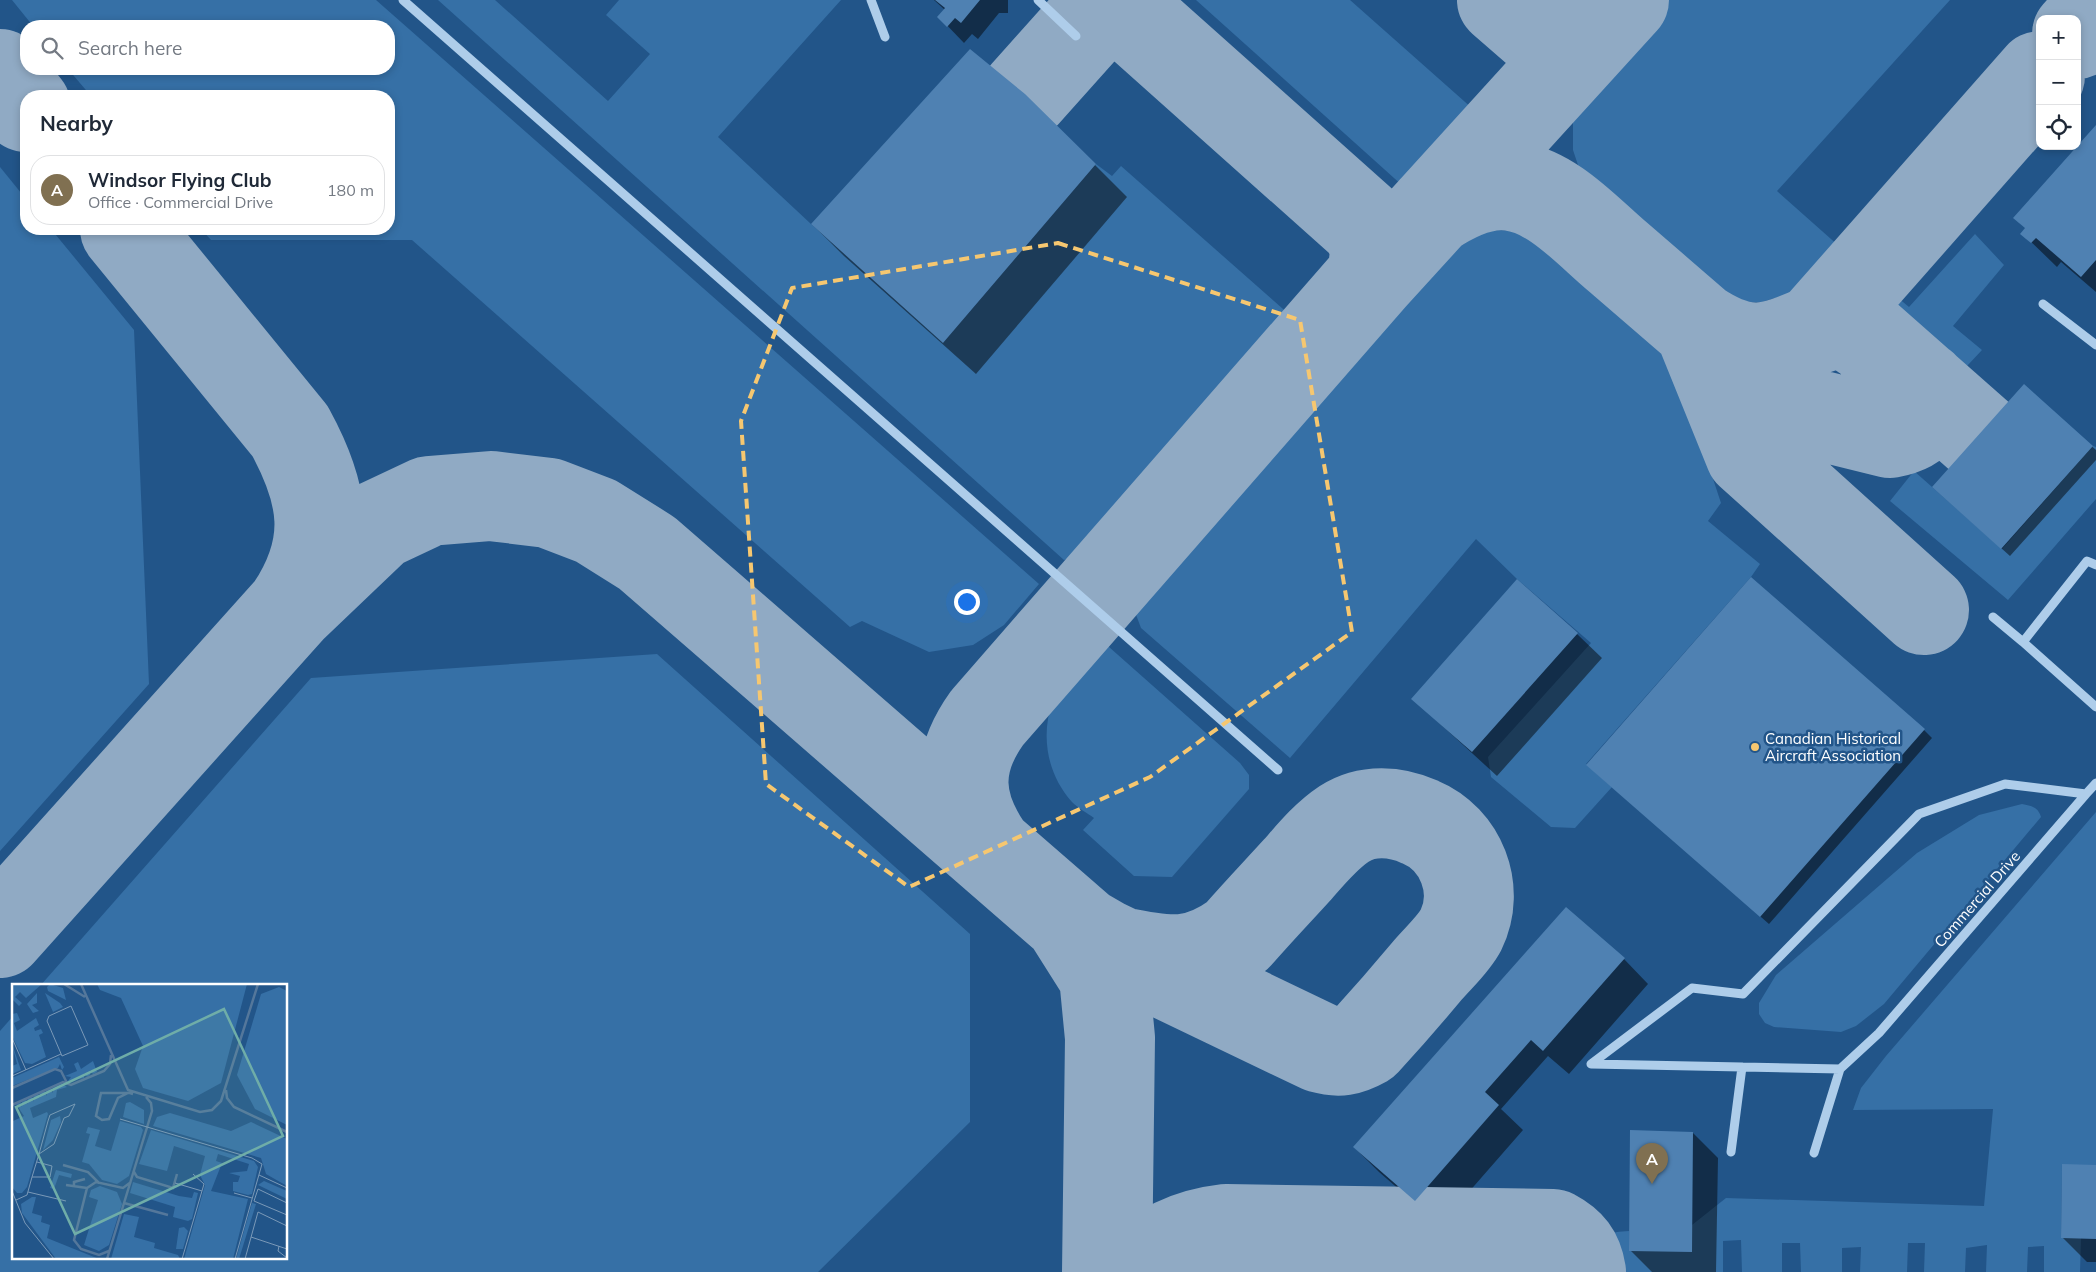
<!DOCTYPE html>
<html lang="en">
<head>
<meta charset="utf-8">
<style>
  body { margin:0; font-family:Mulish,sans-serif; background:#f6f6f7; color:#1f2937 }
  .controls { position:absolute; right:15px; top:15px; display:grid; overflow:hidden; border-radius:10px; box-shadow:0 2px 8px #0003 }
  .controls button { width:45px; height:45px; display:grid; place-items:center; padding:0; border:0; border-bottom:1px solid #e0e1e3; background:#fff; color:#1f2937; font:25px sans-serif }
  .you { position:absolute; left:966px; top:601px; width:18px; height:18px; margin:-12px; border:4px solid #fff; border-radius:50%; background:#1a73e8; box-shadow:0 0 0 8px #1a73e833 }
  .badge { display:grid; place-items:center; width:32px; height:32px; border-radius:50%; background:#807051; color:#fff; font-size:16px; font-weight:700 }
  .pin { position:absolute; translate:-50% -41px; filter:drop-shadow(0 1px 2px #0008) }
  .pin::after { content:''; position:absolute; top:26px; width:18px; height:15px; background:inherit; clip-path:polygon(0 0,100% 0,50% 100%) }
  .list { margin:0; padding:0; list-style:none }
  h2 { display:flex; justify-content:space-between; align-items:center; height:65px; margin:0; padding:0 20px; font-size:21px }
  h2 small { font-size:16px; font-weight:400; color:#747a83 }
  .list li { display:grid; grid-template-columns:32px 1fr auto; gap:15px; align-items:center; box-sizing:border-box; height:70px; margin:0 10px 10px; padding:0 10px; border:1px solid #e0e1e3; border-radius:20px }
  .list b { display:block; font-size:19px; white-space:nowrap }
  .list p { margin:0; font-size:16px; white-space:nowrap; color:#747a83 }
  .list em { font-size:16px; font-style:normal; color:#747a83 }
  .icon { flex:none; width:28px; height:28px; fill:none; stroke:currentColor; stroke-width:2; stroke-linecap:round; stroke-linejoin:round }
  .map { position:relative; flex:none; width:2096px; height:1272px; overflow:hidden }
  .search { position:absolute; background:#fff; box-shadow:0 2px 8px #0003; left:20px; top:20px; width:375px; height:55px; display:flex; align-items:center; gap:12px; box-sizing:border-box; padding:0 18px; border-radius:20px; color:#747a83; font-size:19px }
  .panel { position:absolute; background:#fff; box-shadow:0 2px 8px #0003; left:20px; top:90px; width:375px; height:145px; border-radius:20px }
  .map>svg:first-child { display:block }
</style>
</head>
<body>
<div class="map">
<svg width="2096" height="1272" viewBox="0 0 2096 1272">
  <rect width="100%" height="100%" fill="#225589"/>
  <path fill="#3670a6" d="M12,0H376L1039,584L1004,625L973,645L929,652L862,621L850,627L412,240H211L201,229H389V96H91L68,69H389V26H33Z
    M438,0H495L608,101L650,54L606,15L619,0H841L718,137L811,224L943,343L1096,164L1112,176L1121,166L1300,324L1096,554L1064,560Z
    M1196,0H1350L1482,117L1414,196Z
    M1652,0H1950L1777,191L1840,247L1795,292L1762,302H1725L1701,294L1601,209L1584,183L1573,150V120L1594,64Z
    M0,167L26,199V229H51L134,330L149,684L0,851Z
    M1490,230L1523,231L1556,242L1664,331L1721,503L1708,521L1760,564L1751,577L1586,764L1612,787L1575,828L1551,827L1491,777L1488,757L1591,643L1517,579L1476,539L1290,758L1141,628L1132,604L1137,588L1422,264L1455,240Z
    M1975,234L2004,265L1953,326L1982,350L1953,381L1880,318L1897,297L1909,307Z
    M2093,446L2096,447V499L2008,600L1890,501L1914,471L2002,549Z
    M1100,639L1240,763L1249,775V789L1172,877L1134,876L1083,830L1094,818C1087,813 1078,808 1072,802C1038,764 1039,709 1070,670C1079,659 1090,649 1100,639Z
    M657,654L970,934V1122L818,1272H0V1031L14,1015V1258H286V986H40L311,678Z
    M2022,804C2032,806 2038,807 2041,817L1884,1004L1856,1026L1841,1032L1774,1027L1765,1023L1759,1014V1003L1776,975L1917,853L1979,815Z
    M2096,812V1165H2062L2061,1238H2081L2080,1272H2044V1246L2028,1247L2027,1272H1986L1987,1245L1966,1248L1965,1272H1924L1925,1243H1908L1907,1272H1860L1861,1247L1842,1248V1272H1801L1800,1243H1782V1272H1742L1741,1240L1723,1241V1272H1608L1595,1264L1592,1254C1598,1234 1610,1232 1629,1231V1251L1692,1225L1726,1198L1984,1206L1993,1109L1853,1110L1861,1088L1886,1056Z
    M1329,1243L1339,1256V1272H1278L1279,1250L1290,1244Z
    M1359,1245L1394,1246L1402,1260V1272H1358Z
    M1422,1246L1465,1247L1475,1259L1474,1272H1421Z
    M1495,1248C1518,1248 1550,1247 1562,1272H1493Z"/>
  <path fill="#0007" d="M934,0H1008V13H999L978,39L972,34L964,43L939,17L945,10Z
    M2096,127V292L2061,262L2057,267L2022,233Z
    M1095,165L1127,197L976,374L844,256L812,224Z
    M2024,386L2096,450V460L2010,556L1942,495Z
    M1577,634L1602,658L1497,776L1413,699Z
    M1924,730L1932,738L1769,924L1596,773Z
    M1624,959L1648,984L1569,1074L1548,1056L1501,1109L1523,1130L1440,1225L1379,1172L1354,1147Z
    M1693,1133L1718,1158L1716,1272H1652L1630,1250Z
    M2096,1166V1262H2087L2062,1237Z"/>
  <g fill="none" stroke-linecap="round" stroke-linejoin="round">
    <path stroke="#90aac4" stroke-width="90" d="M1113,0L1363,223C1378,244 1375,253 1372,277
      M1502,0L1570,59
      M2077,34L2096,12
      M0,74L26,107
      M1025,94L1109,0
      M1432,211C1455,196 1482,182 1511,186C1553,191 1587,231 1618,257C1645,280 1672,304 1699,327C1745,357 1770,351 1817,329L2040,76
      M125,229L290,431C325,495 333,545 291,608
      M1699,327L1750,453L1924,610
      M1817,329C1843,322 1847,323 1868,338L1978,435
      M1801,411L1890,433C1918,428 1930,414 1923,386
      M988,849C957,804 954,764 987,718L1372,277L1624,0
      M1068,919L1083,932L1102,943L1321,1048C1339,1053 1349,1051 1365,1042C1386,1019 1407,995 1427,971C1438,958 1453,945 1461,930C1481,889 1461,839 1420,822C1396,811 1367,809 1344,824C1326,836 1312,853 1298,869C1278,891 1257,913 1237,936C1195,966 1170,962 1121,952
      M0,933L291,608L378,525L429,501L491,496L549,503L596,521L647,553L1068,919L1104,976L1110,1038L1107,1272
      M1137,1272C1160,1246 1191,1233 1226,1229L1553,1234C1570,1243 1578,1253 1581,1272"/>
  </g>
  <path fill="#4f81b2" d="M935,0H980L961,23L955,18L947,27L937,17L945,8Z
    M970,49L1025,94L1096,164L943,343L811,224Z
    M2096,125V260L2081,277L2036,238L2031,243L2026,239L2020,234L2025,228L2013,218Z
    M2024,384L2093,446L2001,549L1932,487Z
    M1751,577L1925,729L1760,917L1586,765Z
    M1517,579L1578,633L1472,752L1411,699Z
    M1566,907L1625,958L1543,1051L1531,1040L1485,1092L1499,1105L1415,1201L1353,1147Z
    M1630,1130L1693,1132L1692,1252L1629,1251Z
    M2062,1164L2096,1165V1239L2061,1238Z"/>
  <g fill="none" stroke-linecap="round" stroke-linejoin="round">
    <path stroke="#aecdea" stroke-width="9" d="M403,0L1278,770
      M871,0L885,37
      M1038,0L1076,36
      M2043,304L2096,345
      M2096,565L2087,561L2023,642L2096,707
      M1993,617L2023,642
      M2086,794L2005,784L1919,814L1743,994L1692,988L1591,1064L1840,1069L1879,1033L2086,794L2096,783
      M1731,1152L1742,1067
      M1814,1153L1840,1069"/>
  </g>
  <path fill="none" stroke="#f6c770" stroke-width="4" stroke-dasharray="10 6" stroke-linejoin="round" d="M1058,243L1300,320L1352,632L1150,777L909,887L766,784L741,421L792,288Z"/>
  <circle fill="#f6c770" stroke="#225589" stroke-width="2" cx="1755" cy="747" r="5"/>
  <g text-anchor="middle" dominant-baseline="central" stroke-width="5" stroke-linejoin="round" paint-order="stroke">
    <g font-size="15" fill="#fff" stroke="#225589" text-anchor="start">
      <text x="1765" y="738">Canadian Historical<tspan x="1765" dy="17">Aircraft Association</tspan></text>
    </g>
    <g font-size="15" fill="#fff" stroke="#225589">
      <text transform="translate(1977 899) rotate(-49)">Commercial Drive</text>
    </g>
  </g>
  <g transform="translate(12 984)">
    <rect width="275" height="275" fill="#225589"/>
    <path d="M1,0H30L14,14L8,8L3,13L10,19L7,22L0,15ZM38,0L51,4L54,16L36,7L35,3ZM85,0H235L209,99L176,117L131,104L123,85L131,62L109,14L88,6ZM267,3L275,7V141L243,125L225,91L249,10ZM25,9V19L20,21L27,27L21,29L15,20ZM33,9L48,19L51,23L41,28ZM5,29L8,36L2,39L5,47L24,34L27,41L22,44L23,47L29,45L31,49L27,51L34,73L20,80L13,79L0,52V30ZM0,60L9,86L0,90V82L5,80ZM47,73L52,83L50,86L48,80L46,84L0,102V94ZM81,77L85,88L81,90L78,86V91L75,93L72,89V94L56,97L59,93L53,92L65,87L62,80L66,78L69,85ZM50,100L55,103L45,106L44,113L18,124L21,134L35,128L36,130L15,203L10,209H5L0,203V134L1,137L12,132L4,120L8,118L10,123V118L14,116L16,120V115L20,113L22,118V112L26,110L28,114V109L32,107L35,112L34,107L38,105L41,109V104ZM118,118L132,126V140L111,133L114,119ZM158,129L219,147L239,138L275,155V202L254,190L249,174L141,142L145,133ZM48,132L49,138L41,156L31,166L39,136ZM108,137L129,143L131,146L117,192L105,200L90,196L77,180L70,178L78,150L74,149L76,143L88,146L83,162L99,167ZM139,146L242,177L246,183L240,210L236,211L221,207V198H226L228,192L217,189L235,187L237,180L206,170L204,177L210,179L199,207L236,215L221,275H172L193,201L188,191L193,172L162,162L155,187L127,180ZM44,186L60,190L59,194L47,191L42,205L38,204ZM252,197L275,207V215L246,201ZM121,198L167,212L180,214L182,208L186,209L180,235L176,237L161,233L163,223L118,209ZM88,202L105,208L110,220L97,261L87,267L72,261L86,216L77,213L79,206ZM20,213H24L20,229L30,232L29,238L38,241L35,254L87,275H44L10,229L9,220ZM240,219L244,220L227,275H224ZM112,230L127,233L122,253L143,259L142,264L166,271L168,275H99ZM172,243L176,247L171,265H164L167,244Z" fill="#3670a6"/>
    <path fill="none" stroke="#54779b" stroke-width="2.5" d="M52,0L73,13M69,0L116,106L188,128L200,126L209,117L246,0M0,104L43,85L49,87L55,99M214,106L215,114L222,123L275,148M116,109L106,114L97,135L90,136L84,132L89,109H118L121,110M0,121L51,98L59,101L92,87L98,80L99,71M51,181L76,188L87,199M122,188L125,193L161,204L165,190M54,201L75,204M62,203V198L73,195M112,219L156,231M97,267L87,271L69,265L62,256L75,204L84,198L111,204L119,198M95,275L140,127L139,119L134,113"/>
    <path fill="none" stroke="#7a99b8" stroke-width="1" d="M59,22L76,61L50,72L35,37L37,32ZM0,54L14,86M0,92L49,70M108,135L240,174L250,180L223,275M247,191L275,204M20,193H38L40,182L25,178M163,199L190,207M0,207L13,239L42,275M16,208L54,217M222,209L240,214M4,216L15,211L20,193L27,170L36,137L38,131L63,120L57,132L52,134L42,160L27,170M242,217L246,205L275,219M242,217L275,231M239,253L275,265M267,262L266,267L275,274M170,275L192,200L181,190M233,275L246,228L275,242"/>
    <path fill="#6fada8" fill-opacity="0.15" stroke="#6fada8" stroke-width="2.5" d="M212,25L271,152L63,250L4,123Z"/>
    <rect width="275" height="275" fill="none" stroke="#fff" stroke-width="2.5"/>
  </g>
</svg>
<div class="controls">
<button>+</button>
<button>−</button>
<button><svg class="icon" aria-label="locate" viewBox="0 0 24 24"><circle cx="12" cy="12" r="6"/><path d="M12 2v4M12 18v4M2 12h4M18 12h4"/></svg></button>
</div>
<div class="you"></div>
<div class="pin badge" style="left:1652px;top:1184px">A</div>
<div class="search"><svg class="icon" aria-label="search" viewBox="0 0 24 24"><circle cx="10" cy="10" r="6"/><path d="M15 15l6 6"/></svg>Search here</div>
<section class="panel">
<h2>Nearby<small></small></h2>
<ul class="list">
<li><span class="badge">A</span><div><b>Windsor Flying Club</b><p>Office · Commercial Drive</p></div><em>180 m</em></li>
</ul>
</section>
</div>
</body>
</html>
